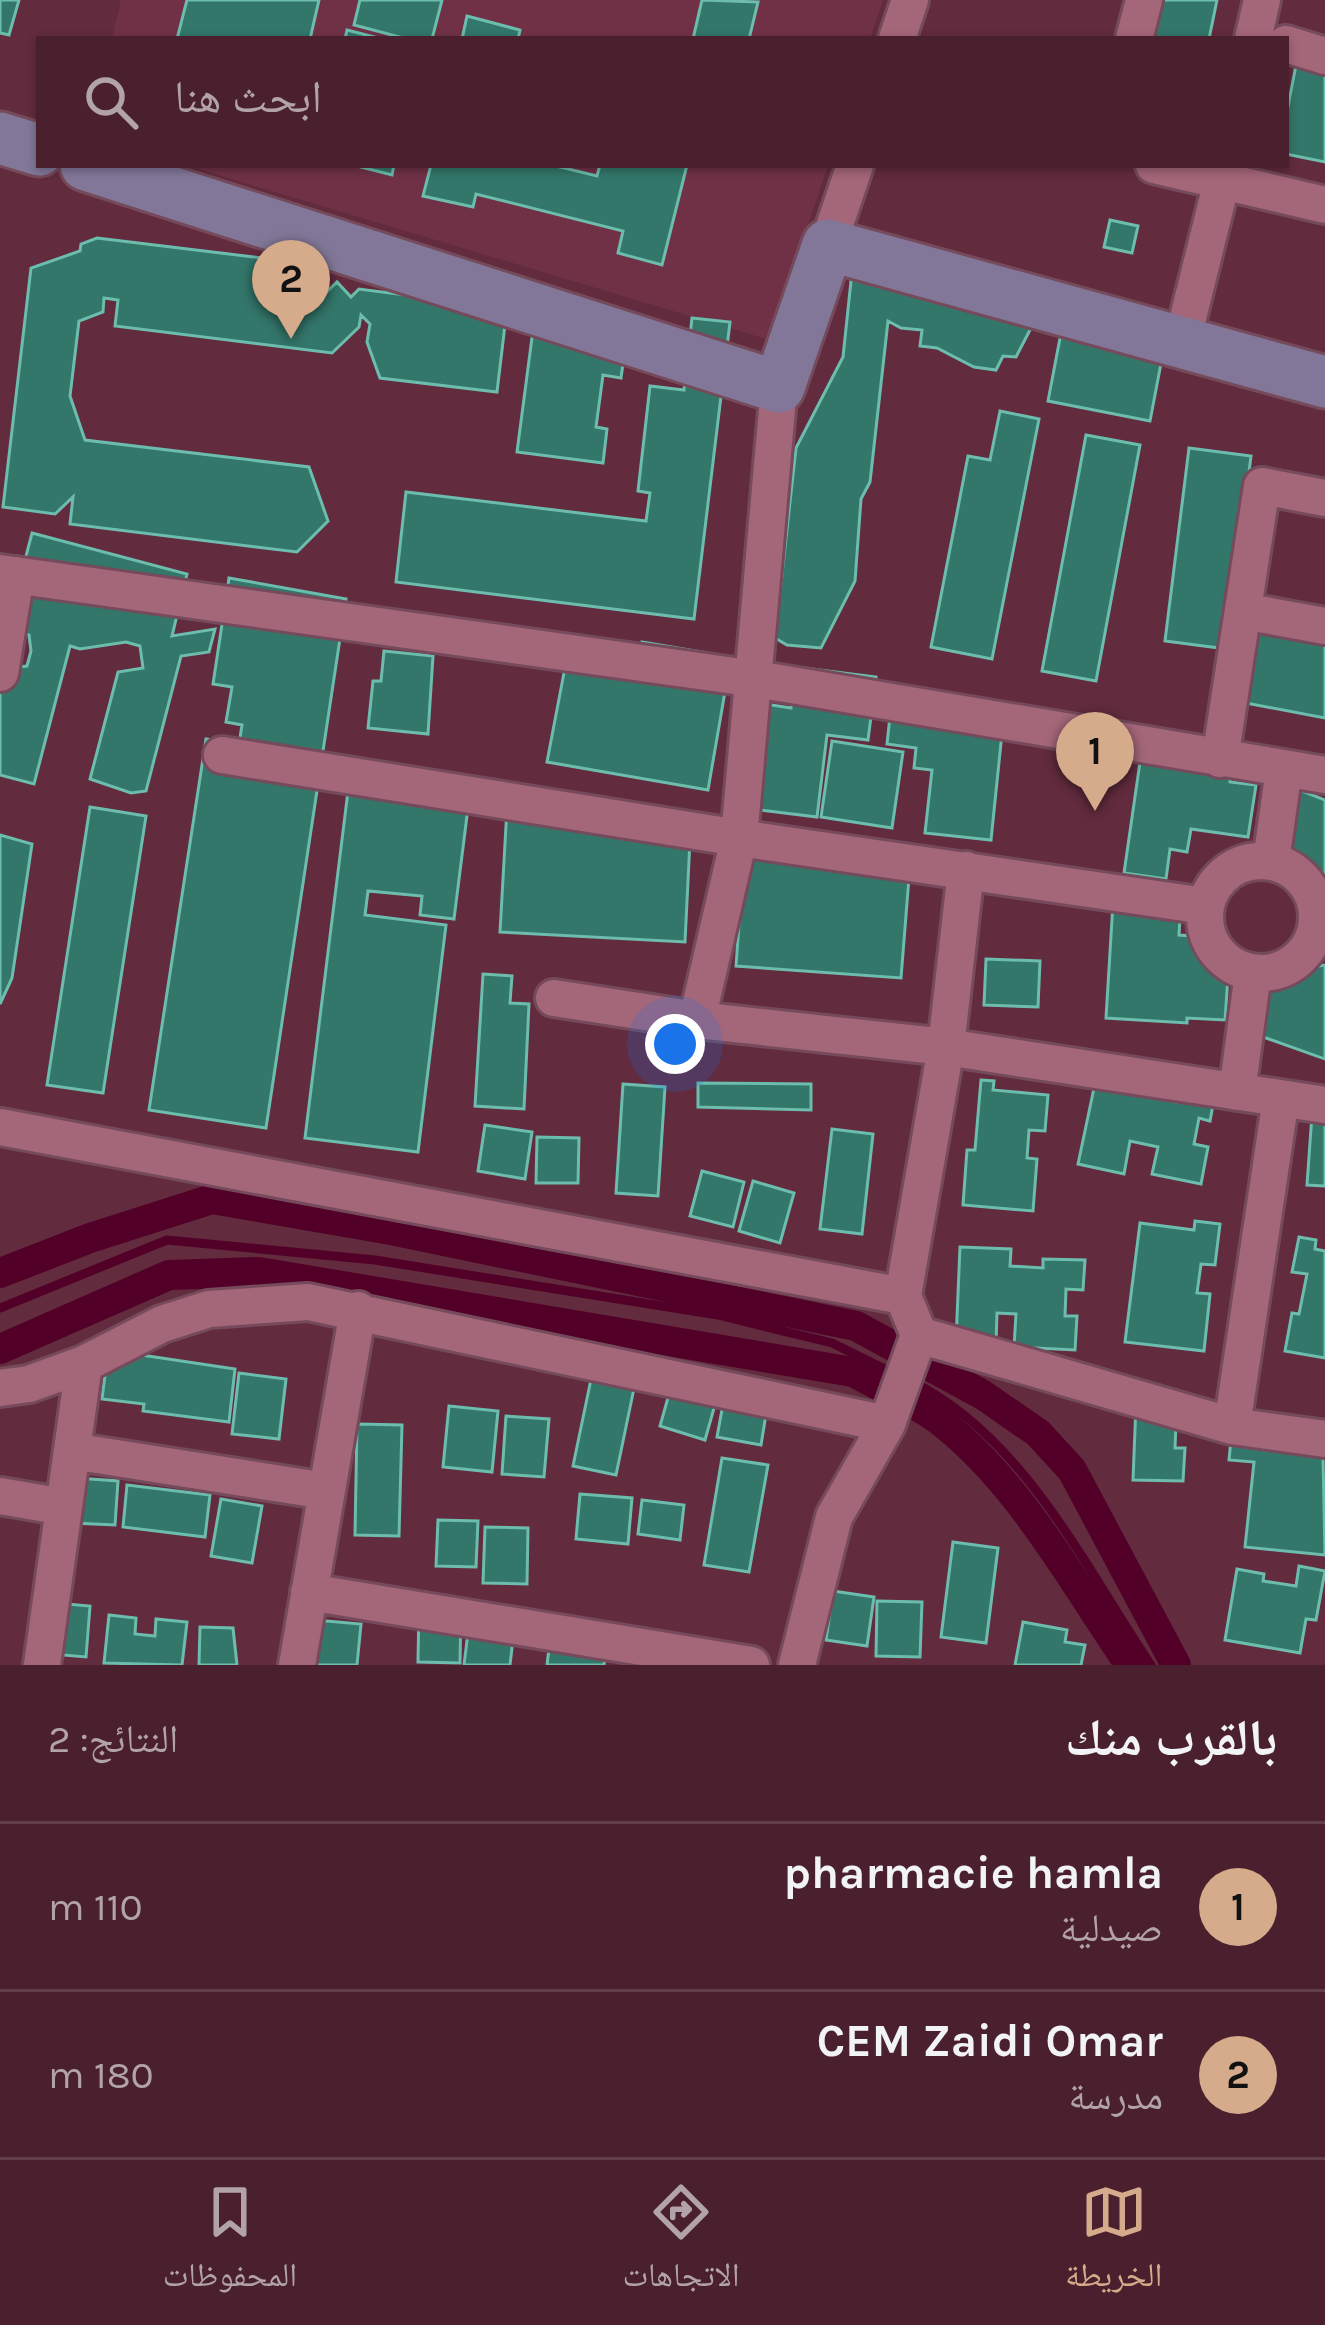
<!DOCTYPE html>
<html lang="ar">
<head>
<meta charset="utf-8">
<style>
  body { margin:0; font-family:Karla,"Noto Naskh Arabic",sans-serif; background:#512836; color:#f1f3f6; direction:rtl }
  .you { position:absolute; left:675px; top:1044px; width:42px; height:42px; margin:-30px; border:9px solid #fff; border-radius:50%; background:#1a73e8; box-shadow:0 0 0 18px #1a73e833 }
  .badge { display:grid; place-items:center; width:78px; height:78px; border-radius:50%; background:#d6ab8b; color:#111; font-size:39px; font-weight:700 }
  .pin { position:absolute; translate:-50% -99px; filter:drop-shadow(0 3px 6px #0008) }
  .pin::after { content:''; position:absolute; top:63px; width:42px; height:36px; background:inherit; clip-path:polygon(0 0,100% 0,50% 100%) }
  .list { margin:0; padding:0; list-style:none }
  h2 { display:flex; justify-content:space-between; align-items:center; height:156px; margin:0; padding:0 48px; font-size:51px }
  h2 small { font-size:39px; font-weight:400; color:#b2a3aa }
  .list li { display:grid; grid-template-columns:78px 1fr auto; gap:36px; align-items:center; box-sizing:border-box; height:168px; padding:0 48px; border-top:3px solid #613e4a }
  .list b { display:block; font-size:45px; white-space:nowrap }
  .list p { margin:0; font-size:39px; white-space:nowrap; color:#b2a3aa }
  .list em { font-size:39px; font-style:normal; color:#b2a3aa }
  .icon { flex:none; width:66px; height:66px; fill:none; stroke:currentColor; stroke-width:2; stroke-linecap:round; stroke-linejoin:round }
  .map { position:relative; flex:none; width:1325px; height:1665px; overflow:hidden; direction:ltr }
  .search { position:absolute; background:#4a202e; box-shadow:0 3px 9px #0004; left:36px; right:36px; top:36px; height:132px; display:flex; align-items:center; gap:30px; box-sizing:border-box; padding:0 42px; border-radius:0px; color:#b2a3aa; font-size:45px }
  .sheet { height:492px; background:#4a202e }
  nav { display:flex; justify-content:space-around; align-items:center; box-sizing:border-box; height:168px; border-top:3px solid #613e4a; background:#4a202e; font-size:33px; color:#b2a3aa }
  nav a { display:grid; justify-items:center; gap:6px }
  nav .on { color:#d6ab8b }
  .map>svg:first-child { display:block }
</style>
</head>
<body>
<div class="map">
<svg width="1325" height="1665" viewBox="0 0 1325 1665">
  <rect width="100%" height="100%" fill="#622b3e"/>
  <path fill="#703147" d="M121,0H883L870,39H112Z
    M185,165H828L770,340Z"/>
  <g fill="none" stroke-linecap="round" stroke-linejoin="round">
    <path stroke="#520027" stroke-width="9" d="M0,1308L167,1240L375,1260L718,1315L832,1343L895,1374
      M911,1381C1023,1436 1084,1565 1151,1665"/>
    <path stroke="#520027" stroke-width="30" d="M0,1273L90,1238L212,1199L391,1230L856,1326L983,1395L1038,1433L1072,1470L1176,1665
      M0,1349L169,1275L259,1272L853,1372C880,1387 910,1400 935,1417C1018,1479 1072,1581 1130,1665"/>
  </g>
  <path fill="#33766a" stroke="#6cbdad" stroke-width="3" d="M0,0H19L9,35L0,33Z
    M187,0H319L310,39H177Z
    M360,0H442L432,39H407L354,25Z
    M702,0L758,2L749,39H693Z
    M1161,0H1217L1209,39H1153Z
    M467,16L520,30L518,39H462Z
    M347,30L382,39H345Z
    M1297,60L1325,65V162L1286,154V117Z
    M353,165H394L392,175Z
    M431,165H552L597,176L600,165H687L662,265L618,253L623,231L476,194L473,207L423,196Z
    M1110,220L1138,226L1132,253L1104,247Z
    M97,238L303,263L296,322L337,282L351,297L359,289L507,308L497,392L380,378L367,342L370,324L361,315L359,327L332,353L115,326L118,300L104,298L103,312L79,321L70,396L85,440L309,467L328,521L297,552L70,524L73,497L55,514L3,507L31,268L80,251L81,244Z
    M853,262L1032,326L1016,357L1003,356L996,370L974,367L937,348L920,346L922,330L901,328L888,321L870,482L861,499L855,581L821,648L787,645L775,638L796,448L843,357Z
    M1065,312L1167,332L1150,421L1048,401Z
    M692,318L730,322L694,619L396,582L406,492L646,521L650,493L638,491L650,386L684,390Z
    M533,330L626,342L621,378L603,375L596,427L607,429L603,463L517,452Z
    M1000,411L1039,419L992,659L931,647L968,456L990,460Z
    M1086,435L1140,445L1096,681L1042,671Z
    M1189,448L1251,456L1227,649L1165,641Z
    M32,533L187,574L172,636L215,629L209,652L181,656L146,791L131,793L90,779L118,672L143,668L140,646L126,642L80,649L70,646L34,784L0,775V693L6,668L27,666L31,651L29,635L7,629Z
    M229,578L346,599L266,1128L149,1110L206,739L239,744L242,725L226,722L232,687L213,684Z
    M1241,610L1325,626V718L1225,699Z
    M571,636L641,649L642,642L731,657L708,790L547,762Z
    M384,651L433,656L428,734L368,728L373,681H381Z
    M796,667L876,677L868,740L827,735L817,817L752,809L765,704L791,708Z
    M1005,704L991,840L925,833L932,770L914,768L916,748L887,744L890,716Z
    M832,741L903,752L892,828L821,817Z
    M1140,762L1231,775L1230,782L1256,785L1248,837L1191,829L1187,852L1170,849L1166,879L1124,873Z
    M351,767L471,784L454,919L420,915L422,896L368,891L365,915L446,925L418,1152L305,1138Z
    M1295,788L1325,800V920L1317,917L1311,882L1266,865Z
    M90,807L146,816L103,1093L47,1085Z
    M507,808L691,820L685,942L500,932Z
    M0,835L32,844L12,978L0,1004Z
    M745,840L910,865L901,978L736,966Z
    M1181,900L1179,935L1222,938L1220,962H1229L1225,1020L1187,1018V1023L1106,1018L1113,903Z
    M986,959L1040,961L1038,1007L984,1005Z
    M1325,965V1059L1252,1033L1269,975Z
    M483,974L512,976L510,1003L529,1004L524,1109L475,1106Z
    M1097,1074L1138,1094L1176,1102L1179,1087L1215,1094L1210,1121L1199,1118L1194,1144L1208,1147L1201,1184L1152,1174L1158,1147L1130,1141L1124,1174L1078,1164Z
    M981,1080L994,1081L993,1090L1048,1095L1045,1131L1029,1130L1027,1158L1037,1159L1033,1211L963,1205L967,1150H975Z
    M698,1083L811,1084V1110L698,1107Z
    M623,1084L665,1087L658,1196L616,1193Z
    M1312,1114L1325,1115V1186L1307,1185Z
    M485,1125L532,1132L525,1179L478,1171Z
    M832,1129L873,1134L862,1234L820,1229Z
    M537,1137L579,1138L578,1183H536Z
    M702,1171L744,1182L733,1227L690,1216Z
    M753,1181L794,1193L780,1243L739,1231Z
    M1195,1221L1220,1224L1215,1265L1201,1264L1197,1293L1210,1294L1204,1351L1125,1342L1140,1223L1194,1230Z
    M1299,1237L1316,1240L1315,1249L1325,1251V1358L1285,1351L1292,1313L1299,1314L1307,1274L1292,1272Z
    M960,1247L1011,1249L1010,1266L1043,1268V1259L1085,1260L1083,1290L1066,1289L1065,1316H1077L1075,1350L1014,1347L1016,1314L997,1313L996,1343L956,1341Z
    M108,1350L235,1369L229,1422L143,1411L144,1404L102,1399Z
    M595,1360L638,1369L616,1475L573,1466Z
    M239,1373L286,1379L279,1439L232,1434Z
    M675,1373L720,1387L705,1440L660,1426Z
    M727,1382L770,1390L761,1445L717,1437Z
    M1156,1394L1193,1395L1192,1423L1176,1422L1175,1448H1185L1183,1481L1133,1480L1136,1404Z
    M449,1406L498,1411L492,1472L443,1467Z
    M1234,1408L1268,1412L1264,1450L1323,1456L1325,1555L1245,1547L1254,1462L1229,1460Z
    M506,1416L549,1419L544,1477L502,1474Z
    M357,1424L402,1425L399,1536L355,1535Z
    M722,1458L768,1465L749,1572L704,1565Z
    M76,1478L118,1481L115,1525L73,1523Z
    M127,1485L210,1495L205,1537L123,1527Z
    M580,1494L632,1498L628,1544L576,1539Z
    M221,1499L262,1506L252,1563L211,1556Z
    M642,1500L684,1505L680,1540L638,1534Z
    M438,1520L478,1521L476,1567L436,1566Z
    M485,1527L528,1528L527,1584L483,1583Z
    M953,1542L998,1548L986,1643L941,1637Z
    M1299,1566L1325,1571L1316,1620L1306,1619L1300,1653L1225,1640L1237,1569L1264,1574L1263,1581L1296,1586Z
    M833,1591L874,1597L867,1646L826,1640Z
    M877,1601L922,1602L920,1657L876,1656Z
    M55,1603L90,1606L86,1657L50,1654Z
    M419,1605L461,1606L460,1663L418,1662Z
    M471,1608L516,1613L510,1665H464Z
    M109,1615L136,1618L135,1634L155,1636L156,1619L187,1622L182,1665L104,1663Z
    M315,1620L361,1624L357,1665H311Z
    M1023,1622L1067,1630L1065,1642L1085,1645L1081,1665H1015Z
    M552,1624L608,1630L604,1665H547Z
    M200,1627L233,1628L237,1665H199Z"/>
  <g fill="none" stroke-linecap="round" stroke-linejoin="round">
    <defs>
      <path id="street" d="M897,39L910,0
        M1134,39L1144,0
        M1253,39L1262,0
        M1286,44L1325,56
        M1154,165L1325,205
        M828,245L855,165
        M1182,342L1226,165
        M0,573L756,679L1325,775
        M1243,611L1325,626
        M0,673L16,575
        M222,755L739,838L1205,906
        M1220,759L1262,486L1325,498
        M1205 917a56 56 0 1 1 112 0a56 56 0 1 1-112 0Z
        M1271,861L1284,769
        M966,870L946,1047L903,1296L919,1335L1232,1426L1325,1439
        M554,998L697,1020L946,1047L1325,1105
        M697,1020L739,838L779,387
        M1237,1092L1253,973
        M0,1127L903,1296
        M0,1388L29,1384L84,1364L162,1324L209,1309L308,1302L887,1424
        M1232,1426L1281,1098
        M72,1451L326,1491
        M0,1496L64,1507
        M309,1592L751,1665
        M42,1665L84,1364
        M297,1665L358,1310
        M797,1665L834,1517L887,1424L919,1335"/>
      <path id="secondary" d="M0,138L39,150
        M86,165L779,387L828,245L1325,382"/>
    </defs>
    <use href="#street" stroke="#754a5b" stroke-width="42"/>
    <use href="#secondary" stroke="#754a5b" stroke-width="57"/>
    <use href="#street" stroke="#a46679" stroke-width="36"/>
    <use href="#secondary" stroke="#827798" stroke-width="51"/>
  </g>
</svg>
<div class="you"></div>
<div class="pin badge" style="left:1095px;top:811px">1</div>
<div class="pin badge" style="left:291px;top:339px">2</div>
<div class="search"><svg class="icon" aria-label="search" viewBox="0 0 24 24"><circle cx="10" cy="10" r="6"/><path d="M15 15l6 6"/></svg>ابحث هنا</div>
</div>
<section class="sheet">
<h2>بالقرب منك<small>النتائج: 2</small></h2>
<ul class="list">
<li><span class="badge">1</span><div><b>pharmacie hamla</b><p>صيدلية</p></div><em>110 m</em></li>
<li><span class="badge">2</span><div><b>CEM Zaidi Omar</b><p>مدرسة</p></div><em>180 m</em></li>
</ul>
</section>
<nav>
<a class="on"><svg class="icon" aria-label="map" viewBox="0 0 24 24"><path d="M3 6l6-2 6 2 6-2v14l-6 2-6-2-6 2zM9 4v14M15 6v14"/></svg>الخريطة</a>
<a><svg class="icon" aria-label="directions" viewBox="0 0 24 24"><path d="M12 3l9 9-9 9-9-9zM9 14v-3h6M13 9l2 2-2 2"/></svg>الاتجاهات</a>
<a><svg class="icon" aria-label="saved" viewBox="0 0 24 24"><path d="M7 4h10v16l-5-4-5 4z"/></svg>المحفوظات</a>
</nav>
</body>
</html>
